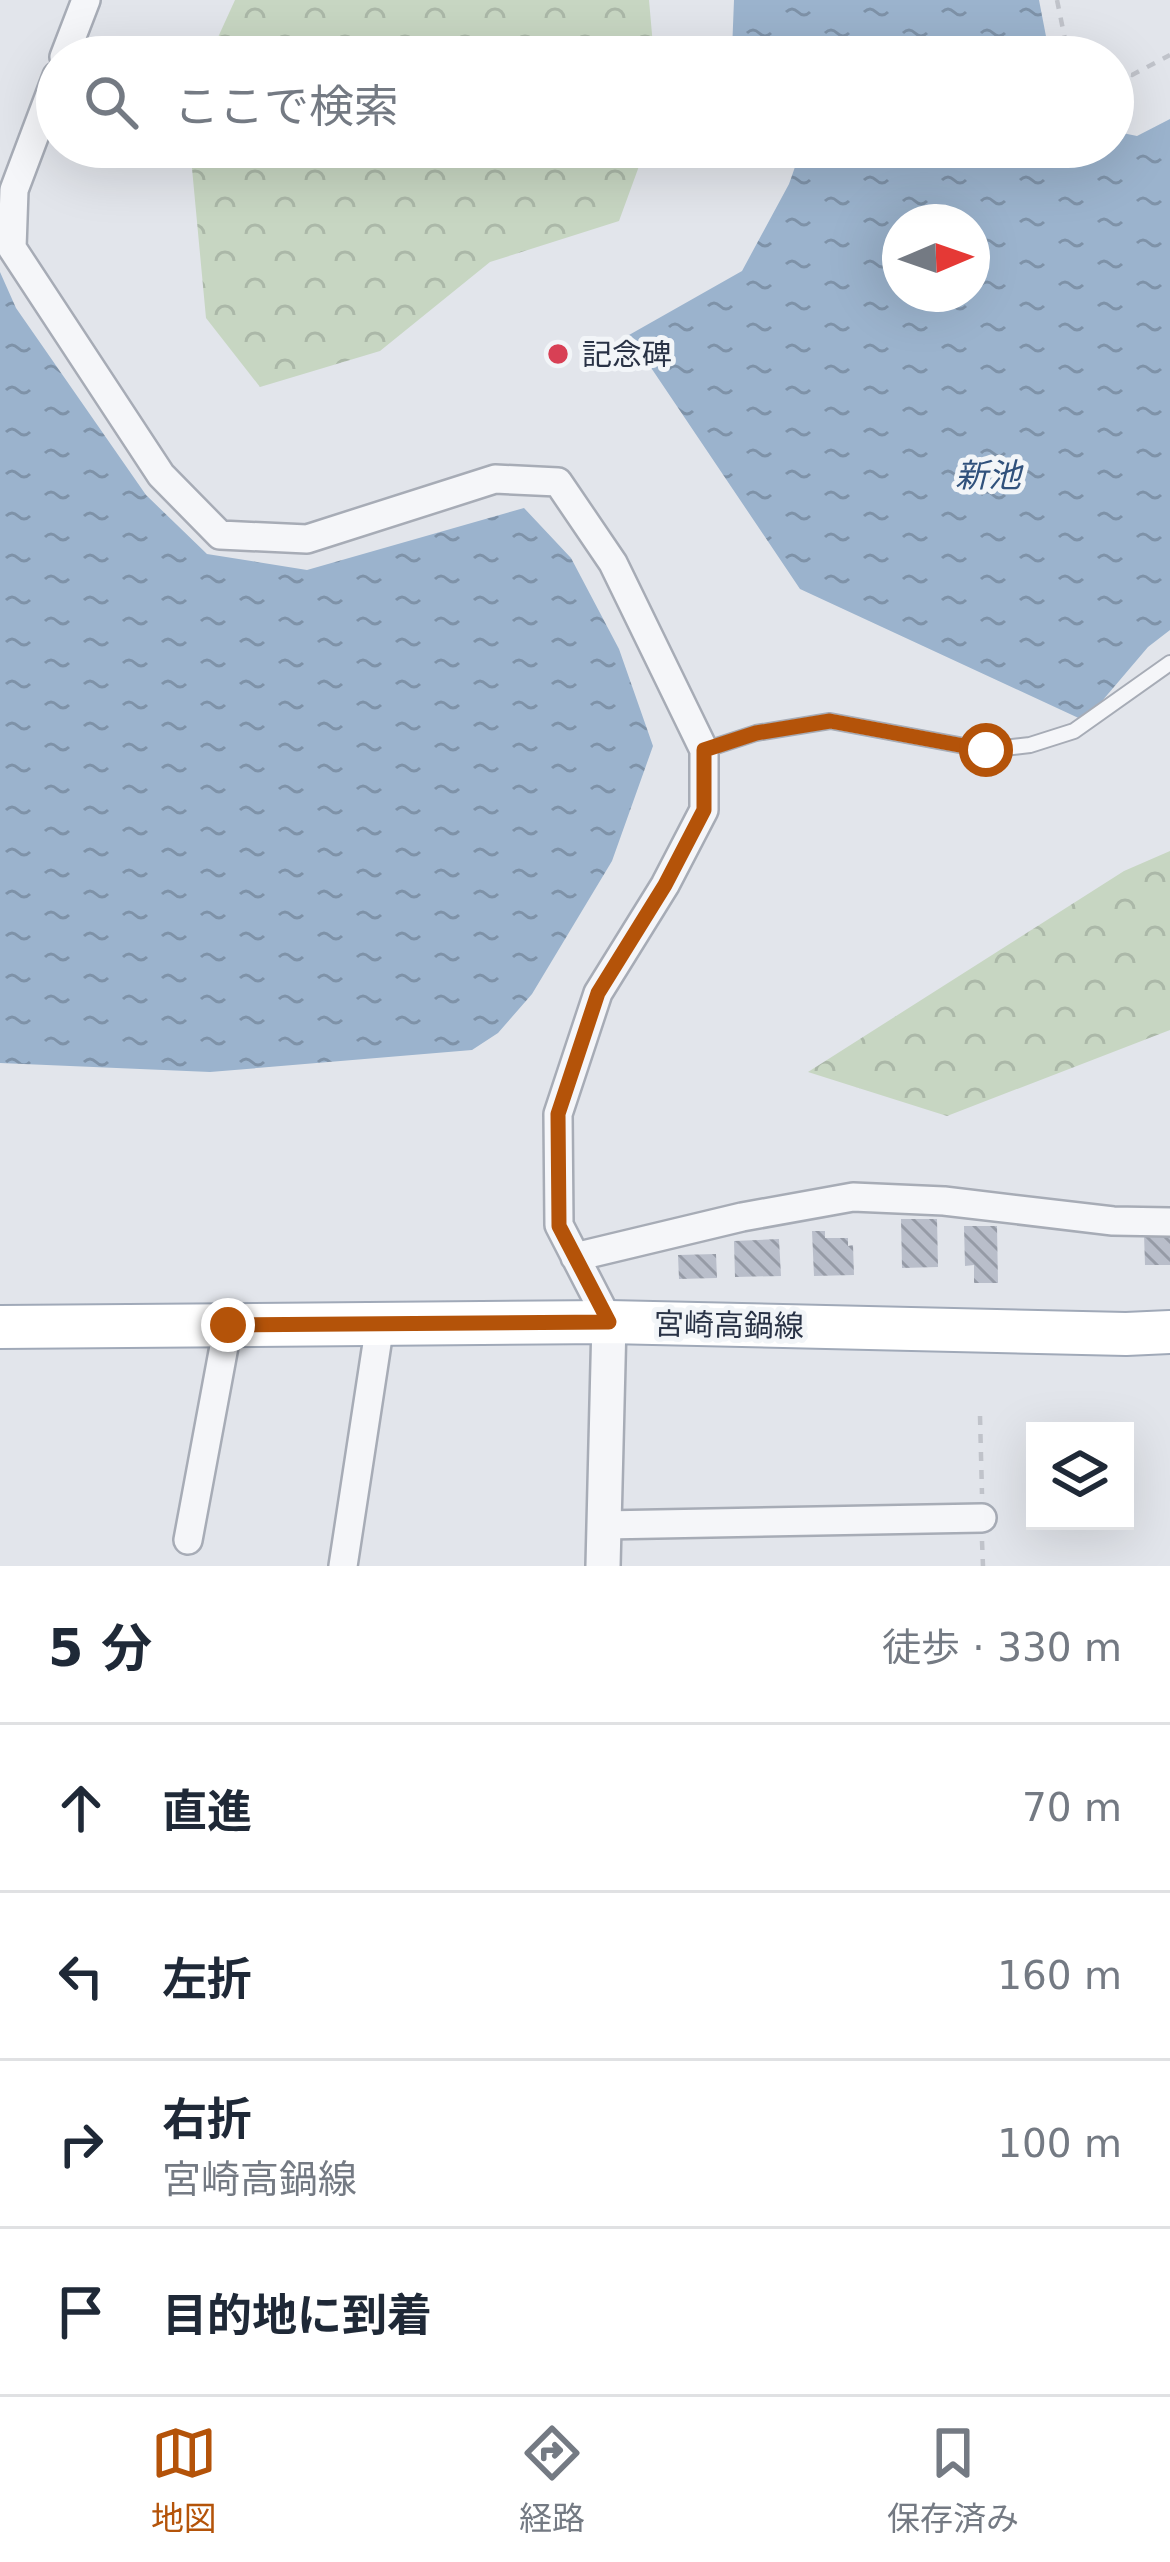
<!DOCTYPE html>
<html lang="ja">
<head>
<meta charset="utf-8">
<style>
  body { margin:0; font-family:"DejaVu Sans","Noto Sans JP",sans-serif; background:#f6f6f7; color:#1f2937 }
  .controls { position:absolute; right:36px; bottom:36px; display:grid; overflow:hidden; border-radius:0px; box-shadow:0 12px 48px #0002 }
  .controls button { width:108px; height:108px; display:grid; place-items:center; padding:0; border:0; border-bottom:3px solid #e0e1e3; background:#fff; color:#1f2937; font:60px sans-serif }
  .compass { position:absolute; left:882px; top:204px; width:108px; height:108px; border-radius:50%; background:#fff; box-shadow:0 12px 48px #0002; rotate:88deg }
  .stop { position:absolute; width:36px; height:36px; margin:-27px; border:9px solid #b45309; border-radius:50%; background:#fff }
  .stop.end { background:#b45309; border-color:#fff; box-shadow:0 3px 12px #0008 }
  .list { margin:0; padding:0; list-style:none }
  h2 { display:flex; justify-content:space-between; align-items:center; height:156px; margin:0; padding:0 48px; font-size:51px }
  h2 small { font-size:39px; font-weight:400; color:#747a83 }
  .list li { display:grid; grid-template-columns:78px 1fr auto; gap:36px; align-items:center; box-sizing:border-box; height:168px; padding:0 48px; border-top:3px solid #e0e1e3 }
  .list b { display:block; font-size:45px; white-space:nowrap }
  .list p { margin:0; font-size:39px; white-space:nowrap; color:#747a83 }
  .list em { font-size:39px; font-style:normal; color:#747a83 }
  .icon { flex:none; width:66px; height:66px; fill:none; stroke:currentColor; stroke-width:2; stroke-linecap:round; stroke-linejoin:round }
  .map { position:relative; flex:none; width:1170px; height:1566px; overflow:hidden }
  .search { position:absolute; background:#fff; box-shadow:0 12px 48px #0002; left:36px; right:36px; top:36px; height:132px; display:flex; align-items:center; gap:30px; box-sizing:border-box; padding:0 42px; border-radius:66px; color:#747a83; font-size:45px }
  .sheet { height:828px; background:#fff }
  nav { display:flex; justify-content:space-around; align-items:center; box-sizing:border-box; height:168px; border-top:3px solid #e0e1e3; background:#fff; font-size:33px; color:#747a83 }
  nav a { display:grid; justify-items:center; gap:6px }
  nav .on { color:#b45309 }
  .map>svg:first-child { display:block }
</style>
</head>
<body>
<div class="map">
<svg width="1170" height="1566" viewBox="0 0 1170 1566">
  <defs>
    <pattern id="forest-crowns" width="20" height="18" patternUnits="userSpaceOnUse" patternTransform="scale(3)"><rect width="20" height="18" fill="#c7d6c2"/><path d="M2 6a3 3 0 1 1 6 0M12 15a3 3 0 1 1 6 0" fill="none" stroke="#abb8a8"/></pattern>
    <pattern id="water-ripples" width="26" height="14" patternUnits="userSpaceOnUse" patternTransform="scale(3)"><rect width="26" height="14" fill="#9bb3cd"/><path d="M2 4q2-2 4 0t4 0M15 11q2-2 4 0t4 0" fill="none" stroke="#7e92a8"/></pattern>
    <pattern id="building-back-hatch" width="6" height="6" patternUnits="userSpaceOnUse" patternTransform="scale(3)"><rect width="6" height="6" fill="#b9beca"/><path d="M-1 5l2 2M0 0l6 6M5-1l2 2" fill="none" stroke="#969ba6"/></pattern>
  </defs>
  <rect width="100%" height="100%" fill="#e2e5eb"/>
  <path fill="url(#forest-crowns)" d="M235,0H649L654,57H209Z
    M190,147H646L619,221L490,262L380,351L260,387L206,318Z
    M1170,851V1030L947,1116L808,1072L1124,871Z"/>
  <path fill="url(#water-ripples)" fill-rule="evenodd" d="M734,0H1039L1050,57H740L732,51Z
    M1170,119V630L1148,647L1085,721L800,589L629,335L742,271L789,184L802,147H1113V131L1137,136ZM900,222H972V294H900Z
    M0,272L16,308L146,495L207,554L307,570L524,508L571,558L619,649L653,746L612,861L532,994L498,1033L472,1050L210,1072L0,1063Z"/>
  <path fill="url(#building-back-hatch)" d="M901,1219H937L938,1267L902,1268Z
    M964,1226H997L998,1283H974V1265L965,1266Z
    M812,1231H825V1238H848V1246L853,1245L854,1275L814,1276Z
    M1144,1234H1170V1265H1145Z
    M779,1239L781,1276L735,1277L734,1241Z
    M716,1254L717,1278L679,1279L678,1255Z"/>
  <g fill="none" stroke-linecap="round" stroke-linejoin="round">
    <defs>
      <path id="service" d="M704,750L756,733L830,721L986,750L1030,745L1074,731L1170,663"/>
      <path id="minor" d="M64,57L86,0
        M57,76L14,190L12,248L161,475L220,535L307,539L495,479L558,482L613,563L704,750V810L665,885L598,993L558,1114L559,1225L609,1322
        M575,1257L742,1217L853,1197L944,1201L1113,1221L1170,1222
        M604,1525L982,1518
        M188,1540L228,1325
        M343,1566L380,1324"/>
      <path id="tertiary" d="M603,1566L609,1322"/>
      <path id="primary" d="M0,1327L609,1322L1126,1334L1170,1332"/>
    </defs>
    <use href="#service" stroke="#a7acb6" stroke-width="18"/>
    <use href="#minor" stroke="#a7acb6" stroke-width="32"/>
    <use href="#tertiary" stroke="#a7acb6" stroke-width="38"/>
    <use href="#primary" stroke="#a0a9b8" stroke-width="46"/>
    <path stroke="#c0c3ca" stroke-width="4.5" stroke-dasharray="9 9" stroke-linecap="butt" d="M1057,0L1067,49L1076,57
      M1113,73L1132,75L1170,55
      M980,1416L982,1494
      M982,1541L983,1566"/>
    <use href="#service" stroke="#f5f6f9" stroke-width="14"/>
    <use href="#minor" stroke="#f5f6f9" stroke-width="27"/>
    <use href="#tertiary" stroke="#f5f6f9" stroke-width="33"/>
    <use href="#primary" stroke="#fff" stroke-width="42"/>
  </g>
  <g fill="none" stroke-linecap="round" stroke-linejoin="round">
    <path stroke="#b45309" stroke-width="15" d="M228,1325L609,1322L559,1226L558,1114L598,993L665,885L704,810V750L756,733L830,721L986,750"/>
  </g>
  <circle fill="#d84055" stroke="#f2f5f8" stroke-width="4.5" cx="558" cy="354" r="12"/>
  <g text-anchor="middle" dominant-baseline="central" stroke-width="10" stroke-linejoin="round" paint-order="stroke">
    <g font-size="30" fill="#293245" stroke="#f2f5f8" text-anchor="start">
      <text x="582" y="354">記念碑</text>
    </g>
    <g font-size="30" fill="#293245" stroke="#f2f5f8">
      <text transform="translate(729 1325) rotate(1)">宮崎高鍋線</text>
    </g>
    <g font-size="33" font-style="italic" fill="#30517c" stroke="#f2f5f8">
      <text x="988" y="475">新池</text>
    </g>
  </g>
</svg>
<div class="controls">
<button><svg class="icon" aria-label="layers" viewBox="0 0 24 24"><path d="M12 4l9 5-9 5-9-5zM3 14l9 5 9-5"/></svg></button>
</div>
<svg class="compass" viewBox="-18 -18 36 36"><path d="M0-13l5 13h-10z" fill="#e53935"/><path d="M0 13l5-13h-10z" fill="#747a83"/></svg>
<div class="stop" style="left:986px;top:750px"></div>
<div class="stop end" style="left:228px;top:1325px"></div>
<div class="search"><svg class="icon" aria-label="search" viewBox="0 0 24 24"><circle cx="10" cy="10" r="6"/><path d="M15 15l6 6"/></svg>ここで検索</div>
</div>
<section class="sheet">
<h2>5 分<small>徒歩 · 330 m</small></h2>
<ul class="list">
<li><svg class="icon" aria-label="ahead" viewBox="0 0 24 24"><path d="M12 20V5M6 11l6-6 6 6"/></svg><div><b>直進</b></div><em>70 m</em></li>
<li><svg class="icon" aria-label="left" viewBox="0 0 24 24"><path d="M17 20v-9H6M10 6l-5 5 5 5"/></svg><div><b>左折</b></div><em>160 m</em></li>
<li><svg class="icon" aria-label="right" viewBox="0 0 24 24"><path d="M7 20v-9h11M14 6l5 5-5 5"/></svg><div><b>右折</b><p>宮崎高鍋線</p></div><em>100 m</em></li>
<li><svg class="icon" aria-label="arrive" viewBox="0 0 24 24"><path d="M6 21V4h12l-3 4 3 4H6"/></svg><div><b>目的地に到着</b></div></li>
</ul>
</section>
<nav>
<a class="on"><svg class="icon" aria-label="map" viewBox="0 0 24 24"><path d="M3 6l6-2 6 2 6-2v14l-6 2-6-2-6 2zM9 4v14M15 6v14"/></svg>地図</a>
<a><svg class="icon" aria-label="directions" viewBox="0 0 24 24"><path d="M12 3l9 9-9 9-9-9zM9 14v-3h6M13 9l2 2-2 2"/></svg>経路</a>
<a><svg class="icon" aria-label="saved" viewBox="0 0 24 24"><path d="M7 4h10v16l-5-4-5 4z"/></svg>保存済み</a>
</nav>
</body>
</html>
